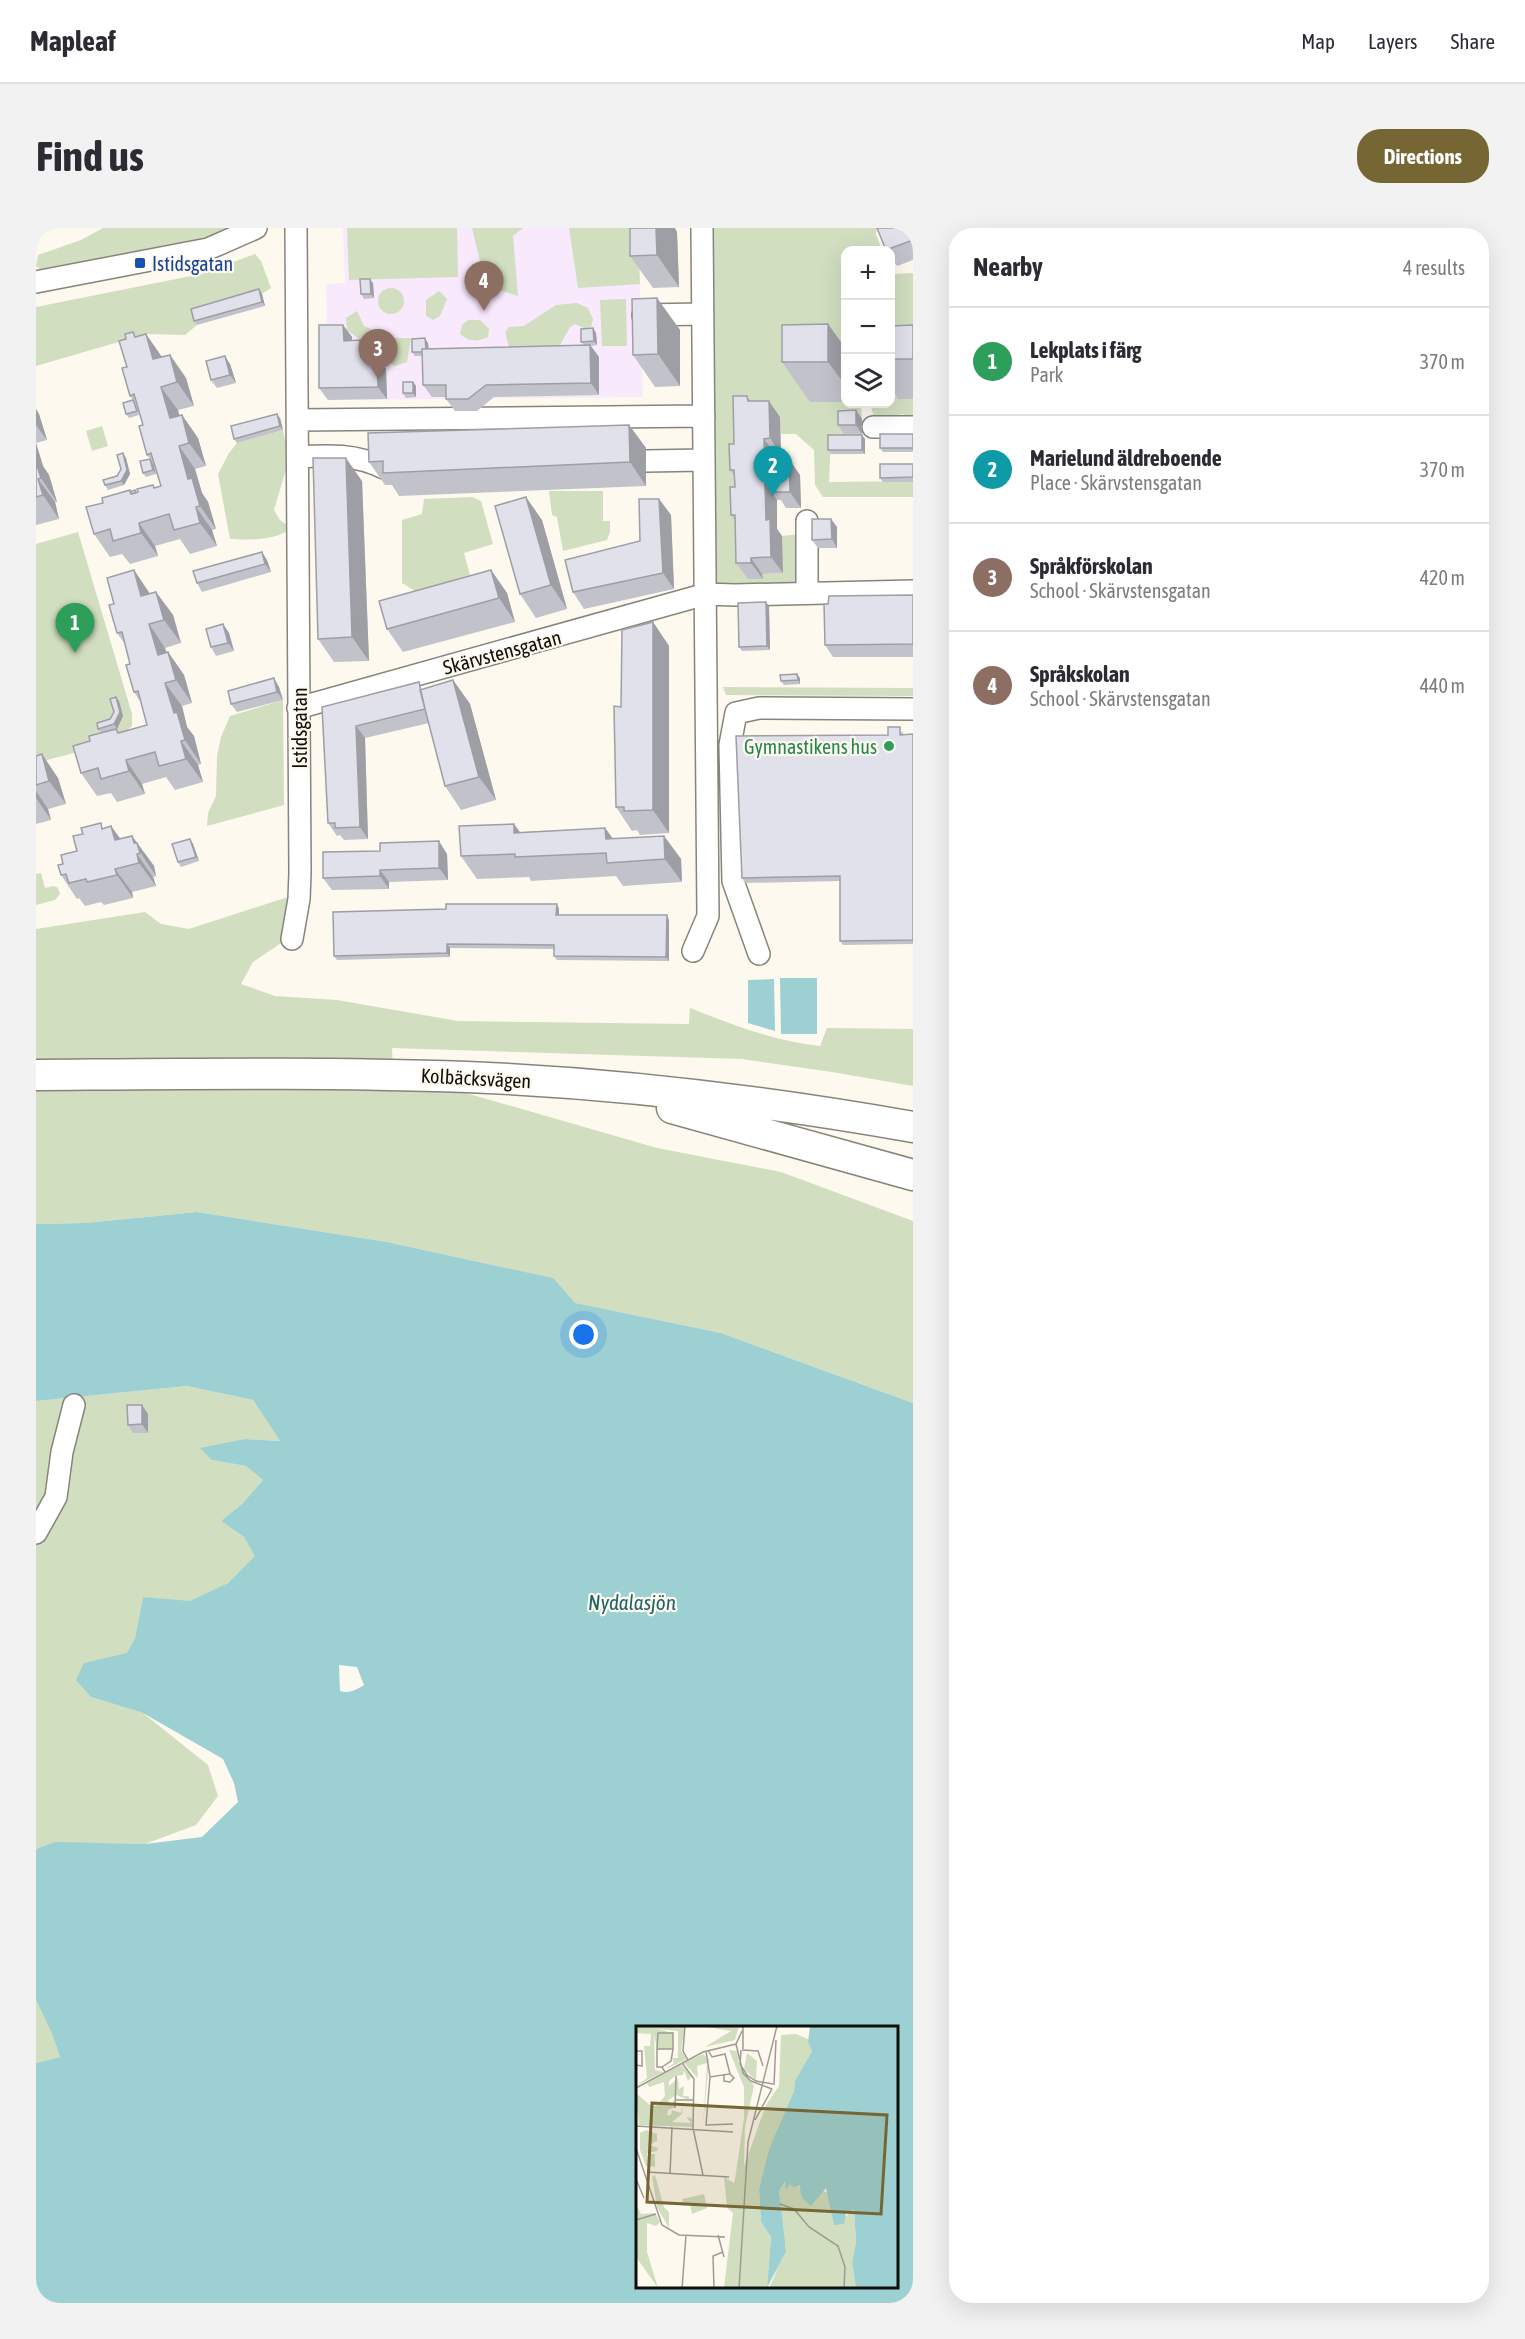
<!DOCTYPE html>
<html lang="en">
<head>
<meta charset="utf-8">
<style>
  body { margin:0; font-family:"Asap Condensed",sans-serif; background:#f2f2f3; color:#2b2b33 }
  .controls { position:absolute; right:18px; top:18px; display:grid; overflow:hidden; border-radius:12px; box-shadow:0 6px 24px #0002 }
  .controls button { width:54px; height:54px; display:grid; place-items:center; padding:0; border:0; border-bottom:2px solid #e1e1e2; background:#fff; color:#2b2b33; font:30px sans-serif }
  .you { position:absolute; left:548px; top:1107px; width:21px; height:21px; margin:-15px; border:4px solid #fff; border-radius:50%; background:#1a73e8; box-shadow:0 0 0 9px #1a73e833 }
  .badge { display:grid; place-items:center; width:39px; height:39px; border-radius:50%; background:#766634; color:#fff; font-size:20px; font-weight:700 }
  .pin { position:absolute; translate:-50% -50px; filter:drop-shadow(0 2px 3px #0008) }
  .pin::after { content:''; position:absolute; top:32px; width:21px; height:18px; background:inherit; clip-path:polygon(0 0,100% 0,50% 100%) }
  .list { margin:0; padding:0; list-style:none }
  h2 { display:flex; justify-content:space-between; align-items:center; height:78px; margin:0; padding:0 24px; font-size:26px }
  h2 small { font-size:20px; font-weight:400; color:#7c7c81 }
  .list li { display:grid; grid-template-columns:39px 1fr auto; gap:18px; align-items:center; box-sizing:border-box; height:108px; padding:0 24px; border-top:2px solid #e1e1e2 }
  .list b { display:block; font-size:22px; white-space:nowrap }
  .list p { margin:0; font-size:20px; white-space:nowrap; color:#7c7c81 }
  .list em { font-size:20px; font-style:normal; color:#7c7c81 }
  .icon { flex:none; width:33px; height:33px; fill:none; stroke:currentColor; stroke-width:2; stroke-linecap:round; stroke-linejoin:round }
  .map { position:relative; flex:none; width:877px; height:2075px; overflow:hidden; border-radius:24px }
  header { display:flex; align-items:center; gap:36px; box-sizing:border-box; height:84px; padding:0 30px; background:#fff; border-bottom:2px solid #e1e1e2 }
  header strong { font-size:28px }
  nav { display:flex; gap:33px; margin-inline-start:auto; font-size:21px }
  .intro { display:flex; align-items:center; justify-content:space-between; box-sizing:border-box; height:144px; padding:0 36px }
  h1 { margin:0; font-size:42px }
  .button { padding:15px 27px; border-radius:24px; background:#766634; color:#fff; font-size:21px; font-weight:700 }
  main { display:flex; gap:36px; padding:0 36px }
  aside { flex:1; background:#fff; border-radius:24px; box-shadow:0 6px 24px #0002 }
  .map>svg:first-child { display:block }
</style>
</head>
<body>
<header>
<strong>Mapleaf</strong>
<nav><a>Map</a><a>Layers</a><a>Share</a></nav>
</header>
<div class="intro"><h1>Find us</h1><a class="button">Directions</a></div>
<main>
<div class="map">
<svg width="877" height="2075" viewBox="0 0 877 2075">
  <rect width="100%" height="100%" fill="#fef9ee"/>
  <path fill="#f9e9fc" d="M307,0H602L607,169L292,172L290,56L309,55Z"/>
  <path fill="#d1debf" d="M67,0H219L16,51L0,38L2,27L45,12Z
    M311,0H421L422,49L313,52Z
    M436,0H487L477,8L482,68L450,58Z
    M533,0H602L604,56L542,60Z
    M676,0H841L840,6L846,22H810L809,136L774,174H809L810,176H825L826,191H808V205L826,206L829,211L795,212L793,254L877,253V269H787L779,257L778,222L760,206H745L744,189L726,346L747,345L746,308L765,306L764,346L757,357L680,360Z
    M219,26L225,33L235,60L226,66L158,86L161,97L149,107L110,106L0,138V79L165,46Z
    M855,40L859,46L877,45V190L866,186L844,193L838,189L834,176H854Z
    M342 73a13 13 0 1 1 26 0a13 13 0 1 1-26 0Z
    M403,63L411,71L404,88L397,92L390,88V72Z
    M590,71L591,118H566L564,72Z
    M541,75L552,80L557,91L555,99L548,100L539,96L534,99L524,117L493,123L473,119L469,104L473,99L488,98L520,77Z
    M321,83L328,98L355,110H375L371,134L359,138L311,102L310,90Z
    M432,92H444L453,101L452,109C441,114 434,114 424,106L426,97Z
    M66,198L72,218L56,223L50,203Z
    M247,202L253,231L238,282L244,292L255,300C240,313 213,312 194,311L182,246L193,225L201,215Z
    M513,263H567V293H574V304L571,312L527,323L521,289L516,287Z
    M436,269L445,273L457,316L428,325L434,347L379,363L366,355V292L386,286L388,271Z
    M42,304L96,486V498C75,518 28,527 0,535V316Z
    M687,459L877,460V468L690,467Z
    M247,472L248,577L171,598L172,585L180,568L181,528L185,509L194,488Z
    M5,645L9,660L18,658L22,660L24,666L19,672L0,677V646Z
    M252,669L256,685L251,711L217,734L205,756L239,768L301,772L422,793L653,796L654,780C697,797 738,813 784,818L791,800L877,801V858L796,844L706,831L356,820L357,844L621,920L745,944L877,993V1175L685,1105L538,1075L516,1050L351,1014L161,984L49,995L0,996V701L109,684L125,696L153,701Z
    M151,1158L217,1172L244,1213L208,1211L176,1232L210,1238L227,1252L207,1275L185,1293L208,1309L220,1328L192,1355L153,1374L107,1369L99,1410L91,1426L48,1435L55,1469L107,1485L172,1537L182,1568L160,1597L109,1616L19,1615L0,1621V1173Z
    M0,1772L16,1806L24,1829L0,1835Z"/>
  <path fill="#9cd0d2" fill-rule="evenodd" d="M744,750H781V806H745Z
    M738,751L739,803L712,795V752Z
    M161,984L351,1014L517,1050L539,1075L685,1105L877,1175V2075H0V1835L24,1829L16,1806L0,1772V1621L19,1614L109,1616L166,1609L202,1574L198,1555L187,1531L107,1485L55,1469L40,1452L48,1435L91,1425L99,1410L107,1369L154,1373L192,1355L219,1328L208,1309L185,1293L207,1275L227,1252L210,1238L176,1232L164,1220L209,1211L244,1213L217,1172L151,1158L0,1173V996L49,995ZM303,1437L321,1439L328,1457C320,1462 312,1466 304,1463ZM601,1799H860V2058H601Z"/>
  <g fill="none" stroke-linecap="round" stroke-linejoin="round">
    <defs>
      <path id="minor" d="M0,54L172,21L220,0
        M607,87L667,86
        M262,192L668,188
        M837,199H877
        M262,229C293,227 320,226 348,240
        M610,233L668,232
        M771,293V365
        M262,480L670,366L699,367L877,363
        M256,711L263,671L264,645L260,0
        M657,723L672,688L666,0
        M723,726L697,653L694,517L700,485L723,480L877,481
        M0,1305L20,1269L26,1224L38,1177"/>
      <path id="highway" d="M0,847C144,846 287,844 431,849C580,855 730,873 877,899
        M636,880L877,947"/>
    </defs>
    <use href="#minor" stroke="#88847b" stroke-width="24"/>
    <use href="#highway" stroke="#88847b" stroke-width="33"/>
    <use href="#minor" stroke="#fff" stroke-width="21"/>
    <use href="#highway" stroke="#fff" stroke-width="30"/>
  </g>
  <path fill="#c2c2cb" d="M841,0H877V32L861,38L855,29V22H850Z
    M641,4L643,59L617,60L594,28Z
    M337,55L338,70L328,71L325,66Z
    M226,66L229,78L161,97L158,93Z
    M621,70L644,102V158L619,159L597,127Z
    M792,96L810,121V174H774L746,134Z
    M307,97L316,109V113L333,125V129L350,141L351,171L292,172L283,160Z
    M877,97V171H862L855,160V98Z
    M557,100L560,105L561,117L555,118L563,129V167L458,169L441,183H419L410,171V169H396L387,157L386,128H379L376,124L392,115L393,121L548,117L545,114Z
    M100,108L126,129L134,127L150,150L158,178L142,182L143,188L146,187L162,210L170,238L159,241L166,265L172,274L180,301L176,302L181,318L154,326L144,311L119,318L122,328L94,336L86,326L74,329L58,306L67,275L94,264L101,265L117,257L119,260L125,258L117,236L120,246L110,249L107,245L114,231L111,227L107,197L102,180L101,178L103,187L93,190L90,186L97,172L94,168L91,139Z
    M194,136L200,155L181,160L175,152Z
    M377,154L380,158V169L370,170L367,165Z
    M711,168L715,173L744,189L745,227H740V231L764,247L765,280H750L745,272H741V301L746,308L747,345L726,346L727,351H712L700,335L699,293L695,287L699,259V249L694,242L698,216Z
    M0,181L3,186L11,212L0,215L7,238L13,247L21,274H19L23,291L0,297Z
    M244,190L247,202L201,215L198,211Z
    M826,191V206H808L802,197Z
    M593,197L610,220V258L363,268L356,257H349L333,234Z
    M877,206V224H847L844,220Z
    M829,211V226H795L792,222Z
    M90,230L94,246L88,257L72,262L69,257L81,248L85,241Z
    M877,236V254H847L844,250Z
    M326,253L333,433L298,434L282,411Z
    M623,271L635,287L638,361L548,381L537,364L604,313Z
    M795,291L801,299V320H782L776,312Z
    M506,292L531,381L500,390L484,366Z
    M231,332L235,344L166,364L161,355Z
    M98,342L114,366L120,364L137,387L145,415L129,420L131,424H132L148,447L156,475L146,478L151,499L158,508L165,536L162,537L167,554L139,562L130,549L106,556L109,566L81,574L75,565L61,568L45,545L54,513L65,505L62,501L74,491L83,473L87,488L81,501L84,505L111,497L106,476L98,464L94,436L89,416L81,405L78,376Z
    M455,342L471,365L479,394L367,424L351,401Z
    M877,367V429H797L789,417Z
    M733,378L734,422L706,423L703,419Z
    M617,394L633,418V605L604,607L601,602L596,603L580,579L585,479Z
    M187,396L193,405L198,423L180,428L175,419Z
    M764,450V456L748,457L745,453Z
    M417,452L434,476L460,572L425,582L409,558L393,495L329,510L332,611L308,612L304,607L301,608L292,595L286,479L388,461Z
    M243,459L247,472L201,484L195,476Z
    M867,504V507L877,506V716L807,717L804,713V653L709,655L706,650L852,507Z
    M0,528L22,550L30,576L12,581L15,592L0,596Z
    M478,596L484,604L569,600L577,611L628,608L645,631L646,654L587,658L580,648L495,653L493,649L441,651L425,628Z
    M68,600L84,611L96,608L118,638L120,648L117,649L120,658L96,664L97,670L68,677L65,674L49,678L43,670L41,671L25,647L27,636Z
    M154,611L157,616L163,633L145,639L142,634Z
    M411,626L412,652L353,654V661L296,662L287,650Z
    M521,676L523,681V687L633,692V733L521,732L518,728V721L414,720V729L301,732L298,728L410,681Z
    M112,1186V1205H97L92,1197Z"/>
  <path fill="#9e9ea5" d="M620,0H639L641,4L643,59L621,27Z
    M334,51L337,55L338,70L335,66Z
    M223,61L226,66L229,78L226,74Z
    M621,70L644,102V158L622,126Z
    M792,96L810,121V158L792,134Z
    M307,97L316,109V125L308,113Z
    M557,100L560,105L561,117L558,113Z
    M110,106L126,129L117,131Z
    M389,110L392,115L393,128L390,123Z
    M324,112L333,125V142L325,129Z
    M554,117L563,129V167L555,155Z
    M134,127L150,150L158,178L141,154Z
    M189,128L194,136L200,155L194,147Z
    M341,129L350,141L351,171L342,159Z
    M377,154L380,158V169L377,165Z
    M125,159L142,182L150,214L134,190Z
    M733,173L744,189L745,227L734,210Z
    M0,181L3,186L11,212L0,197Z
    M820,182L826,191V206L820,197Z
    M241,186L244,190L247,202L244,198Z
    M146,187L162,210L170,238L153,215Z
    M593,197L610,220V258L594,234Z
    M826,207L829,211V226L826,222Z
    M728,211L740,227L741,256L729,240Z
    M0,215L7,238L13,247L21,274L5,250L0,235Z
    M143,218L159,241L166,265L172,274L180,301L164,278L152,251Z
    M87,225L90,230L94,246L88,257L85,253Z
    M310,230L326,253L333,433L316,409Z
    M753,231L764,247L765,280L754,264Z
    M114,232L117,236L120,246L117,242Z
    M2,251L19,274L23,291L7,267Z
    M729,256L741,272V301L746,308L747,345L735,329L730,292Z
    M490,269L506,292L531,381L515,357Z
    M623,271L635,287L638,361L627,345Z
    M160,279L176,302L181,318L164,295Z
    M795,291L801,299V320L796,311Z
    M103,295L119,318L122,328L105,305Z
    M226,324L231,332L235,344L229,336Z
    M715,330L726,346L727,351L715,335Z
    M98,342L114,366L105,368Z
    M455,342L471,365L479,394L463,370Z
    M120,364L137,387L145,415L128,392Z
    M730,374L733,378L734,422L731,418Z
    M617,394L633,418V605L617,582Z
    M113,396L129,420L138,450L122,427Z
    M187,396L193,405L198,423L192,415Z
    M132,424L148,447L156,475L140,452Z
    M761,446L764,450V456L762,452Z
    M238,450L243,459L247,472L241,464Z
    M417,452L434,476L460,572L443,549Z
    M129,455L146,478L151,499L158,508L165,536L149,512L138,485Z
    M80,469L83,473L87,488L81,501L78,496Z
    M320,498L329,510L332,611L324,599Z
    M145,513L162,537L167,554L150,531Z
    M6,526L22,550L30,576L13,553Z
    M90,532L106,556L109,566L93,543Z
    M0,563L12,581L15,592L0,570Z
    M478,596L494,619L478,605Z
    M75,598L92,621L79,612Z
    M569,600L586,623V635L570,611Z
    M96,608L118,638L120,648L98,615Z
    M628,608L645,631L646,654L629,631Z
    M154,611L157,616L163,633L160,629Z
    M403,613L411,626L412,652L403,640Z
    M101,626L117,649L120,658L103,635Z
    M79,641L96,664L97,670L81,647Z
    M344,642L353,654V661L344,648Z
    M521,676L523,681V691L520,687Z
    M631,687L633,692V733L630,729Z
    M411,716L414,720V729L411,725Z
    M106,1177L112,1186V1205L106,1196Z"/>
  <path fill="#e1e1ec" stroke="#9e9ea5" stroke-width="1.5" d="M594,0H620L621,27L594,28Z
    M841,0H877V12L850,22Z
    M324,51H334L335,66H325Z
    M223,61L226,74L158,93L155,81Z
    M621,70L622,126L597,127L596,71Z
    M792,96V134H746V97Z
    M283,97H307L308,113L324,112L325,129H341L342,159L283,160Z
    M877,97V131H855V98Z
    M557,100L558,113L545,114V101Z
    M97,104L99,109L110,106L117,131L134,127L141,154L125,159L134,190L146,187L153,215L143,218L152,251L156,250L164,278L160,279L164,295L138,302L133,286L103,295L105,305L77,313L74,301L58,306L50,279L67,275L66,270L94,262L95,266L102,264L101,261L117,257L118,260L125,258L115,225L111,227L103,198L107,197L98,166L94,168L86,140L91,139L83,113L90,111L89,106Z
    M389,110L390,121H386V124H376V111Z
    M554,117L555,155L450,157L432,171H410V157H387L386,121Z
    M189,128L194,147L175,152L170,133Z
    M367,154H377V165H367Z
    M697,168H711L712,173H733L734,210L728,211L729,240H739V231H753L754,264H739V256H729L730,292L734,291L735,329L715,330V335H700L699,287H695L694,259H699L698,242H694L693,216H698Z
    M97,172L101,183L90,186L87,175Z
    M820,182V197H802V183Z
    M241,186L244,198L198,211L195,198Z
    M593,197L594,234L347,245V233L333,234L332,205Z
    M844,206H877V220H844Z
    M792,207H826V222H792Z
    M87,225L91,242L85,253L69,257L67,252L81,248L85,241L81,227Z
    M277,230H310L316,409L282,411Z
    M114,231L117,242L107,245L104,233Z
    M0,235L5,250L2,251L7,267L0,269Z
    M844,236H877V249L844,250Z
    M99,262L100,265L96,266L94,264Z
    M490,269L515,357L484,366L459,278Z
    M603,271H623L627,345L537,364L529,332L604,313Z
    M776,291H795L796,311L776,312Z
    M226,324L229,336L161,355L157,343Z
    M98,342L105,368L120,364L128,392L113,396L122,427L132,424L140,452L129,455L138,485L141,484L149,512L145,513L150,531L123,538L119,524L90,532L93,543L65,551L62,540L45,545L37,518L54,513L53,508L80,501L82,505L111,497L102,463L98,464L90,437L94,436L86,404L81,405L73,377L78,376L71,350Z
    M455,342L463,370L351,401L343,373Z
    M877,367V416L789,417L788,376H792L793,368Z
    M730,374L731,418L703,419L702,375Z
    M617,394V582L588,583V579H580L578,478L585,479L586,402Z
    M187,396L192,415L175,419L170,401Z
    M761,446L762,452L745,453L744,447Z
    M238,450L241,464L195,476L192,463Z
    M417,452L443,549L409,558L384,462Z
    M383,454L389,481L320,498L324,599L299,600V595H292L286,479Z
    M80,469L84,484L78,496L62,501L61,495L74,491L78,484L74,471Z
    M852,499H864V507L877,506V712L804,713V648L706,650L700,508L852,507Z
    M6,526L13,553L0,557V528Z
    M65,595L66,601L75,598L79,612L96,608L98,615H101L104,625L101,626L103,635L79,641L81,647L51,654L50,651L33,655L30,646L25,647L22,637L27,636L25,627L41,623L37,608L47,606L45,600Z
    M478,596V605L569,600L570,611L628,608L629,631L571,635L570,625L479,629V626L425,628L423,598Z
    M154,611L160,629L142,634L136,616Z
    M403,613V640L344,642V648L287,650V624L344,623V615Z
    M410,676H521L520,687H631L630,729L518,728V717L411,716V725L298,728L297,684L410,681Z
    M91,1177H106V1196L92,1197Z"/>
  <rect fill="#1a4fb4" stroke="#fef9ee" stroke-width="2" x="98" y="29" width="12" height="12" rx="3"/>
  <circle fill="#2e9e5b" stroke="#fef9ee" stroke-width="2" cx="853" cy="518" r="6"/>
  <g text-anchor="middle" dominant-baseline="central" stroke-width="4.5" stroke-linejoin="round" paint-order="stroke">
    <g font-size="20" fill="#164399" stroke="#fef9ee" text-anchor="start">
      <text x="116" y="35">Istidsgatan</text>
    </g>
    <g font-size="20" fill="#110f0c" stroke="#fef9ee">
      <text transform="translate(466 424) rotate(-15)">Skärvstensgatan</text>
      <text transform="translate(263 500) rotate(-90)">Istidsgatan</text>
      <text transform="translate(440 850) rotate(3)">Kolbäcksvägen</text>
    </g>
    <g font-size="20" fill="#27864d" stroke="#fef9ee" text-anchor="end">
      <text x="841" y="518">Gymnastikens hus</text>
    </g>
    <g font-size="21" font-style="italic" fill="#1e6365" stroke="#fef9ee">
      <text x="596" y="1374">Nydalasjön</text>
    </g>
  </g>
  <g transform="translate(600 1798)">
    <rect width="262" height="262" fill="#fef9ee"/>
    <path d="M0,0H49L45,25L51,33L30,43L38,37L36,32H42V5L22,3L37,7V23H21L18,9L19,44L27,46L0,60L11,52L8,20H14L15,8L0,7ZM103,0L99,14L69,21L95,5L65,0ZM160,8L172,13L176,25L159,55L158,65L133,124L123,163L125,196L135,211L131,262H88L97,187L91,182L88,151L98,157L99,153L108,92V61L93,24L101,25L103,38L118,60L109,101L108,140L130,79L143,60L145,9ZM111,27L121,35L120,54L108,43ZM67,28L73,33L67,101L71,37L61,40L62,52L48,37ZM45,39L56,50L52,55L48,44L47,49L39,50L33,55V60L42,52L43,63L48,60L47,70H53V74L40,69L32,74L35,79L38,74V82L32,84L31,89H35L36,84L45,87L47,76L46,88L36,96L55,97L50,91L56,92V101L3,99L0,67L15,80H20L29,70L28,56L13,61L11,57ZM10,104L21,108V115L13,119L22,122L21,125L11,127L12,137L13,128H19V141L10,140L4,124V107ZM19,149L28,181L33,186V202L21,181L16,151ZM150,155L151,163L154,157L158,162L162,159L167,171L177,178L186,165L193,167L198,199L218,184L220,216L216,236L220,262L133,263L150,221L145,208L143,165ZM68,168L71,182L56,188L54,179L48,180L46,173ZM0,178L5,188L19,187L24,196L20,200L11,197V226L22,262L0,231Z" fill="#d1debf"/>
    <path d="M174,0H262V262H220L216,236L220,216L218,184L210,187L208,198L198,199L190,162L175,180L166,172L163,159L158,162L154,158L150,164L149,156L143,165L150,225L131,262L135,211L125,196L123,163L133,123L158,65L159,55L176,25L172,16Z" fill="#9cd0d2"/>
    <path fill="none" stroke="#9f9b94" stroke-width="1.5" d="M49,0L47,25L52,34M22,7H37V23H21ZM100,18L107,47L115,55L136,63M21,23V41H26L29,46M107,23V0M105,24L104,38L111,49L120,55L137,58M106,24L122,25L127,40M0,25H6V40L0,39M70,25L74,51L94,48L89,28L76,31L72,24M46,37L58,53M26,41L35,35L37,23M88,48V55L94,56L98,52L94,48M74,51L70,99L97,98M58,53L57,102L67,149M138,59L140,14M0,62L67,26L100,18L106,5M39,74H58M39,82L40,50M119,94L136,63M0,100L97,106M0,119V99M0,122L26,199L43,209L89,211M11,146L93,151M34,147L36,101M0,153L8,172M144,178L158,183L173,201L202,220L209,241L208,263M0,194L20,188M82,209L88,231M46,263L50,209M78,263L77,230L87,226M103,263L112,116L141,0"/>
    <path fill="#766634" fill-opacity="0.15" stroke="#766634" stroke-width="3" d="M16,77L251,89L245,188L11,176Z"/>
    <rect width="262" height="262" fill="none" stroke="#110f0c" stroke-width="3"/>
  </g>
</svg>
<div class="controls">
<button>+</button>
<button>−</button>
<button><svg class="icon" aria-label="layers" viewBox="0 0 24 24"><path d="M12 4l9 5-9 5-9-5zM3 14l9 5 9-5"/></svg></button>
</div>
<div class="you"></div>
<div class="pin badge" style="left:39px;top:425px;background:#2e9e5b">1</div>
<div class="pin badge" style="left:737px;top:268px;background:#0f9aa8">2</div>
<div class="pin badge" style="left:342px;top:151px;background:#8d6e63">3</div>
<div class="pin badge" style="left:448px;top:83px;background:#8d6e63">4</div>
</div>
<aside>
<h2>Nearby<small>4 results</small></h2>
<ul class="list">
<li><span class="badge" style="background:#2e9e5b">1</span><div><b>Lekplats i färg</b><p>Park</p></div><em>370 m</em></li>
<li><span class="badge" style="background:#0f9aa8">2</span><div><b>Marielund äldreboende</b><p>Place · Skärvstensgatan</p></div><em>370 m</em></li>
<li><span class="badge" style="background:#8d6e63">3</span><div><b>Språkförskolan</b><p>School · Skärvstensgatan</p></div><em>420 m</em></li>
<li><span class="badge" style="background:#8d6e63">4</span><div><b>Språkskolan</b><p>School · Skärvstensgatan</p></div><em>440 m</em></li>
</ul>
</aside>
</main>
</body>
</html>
